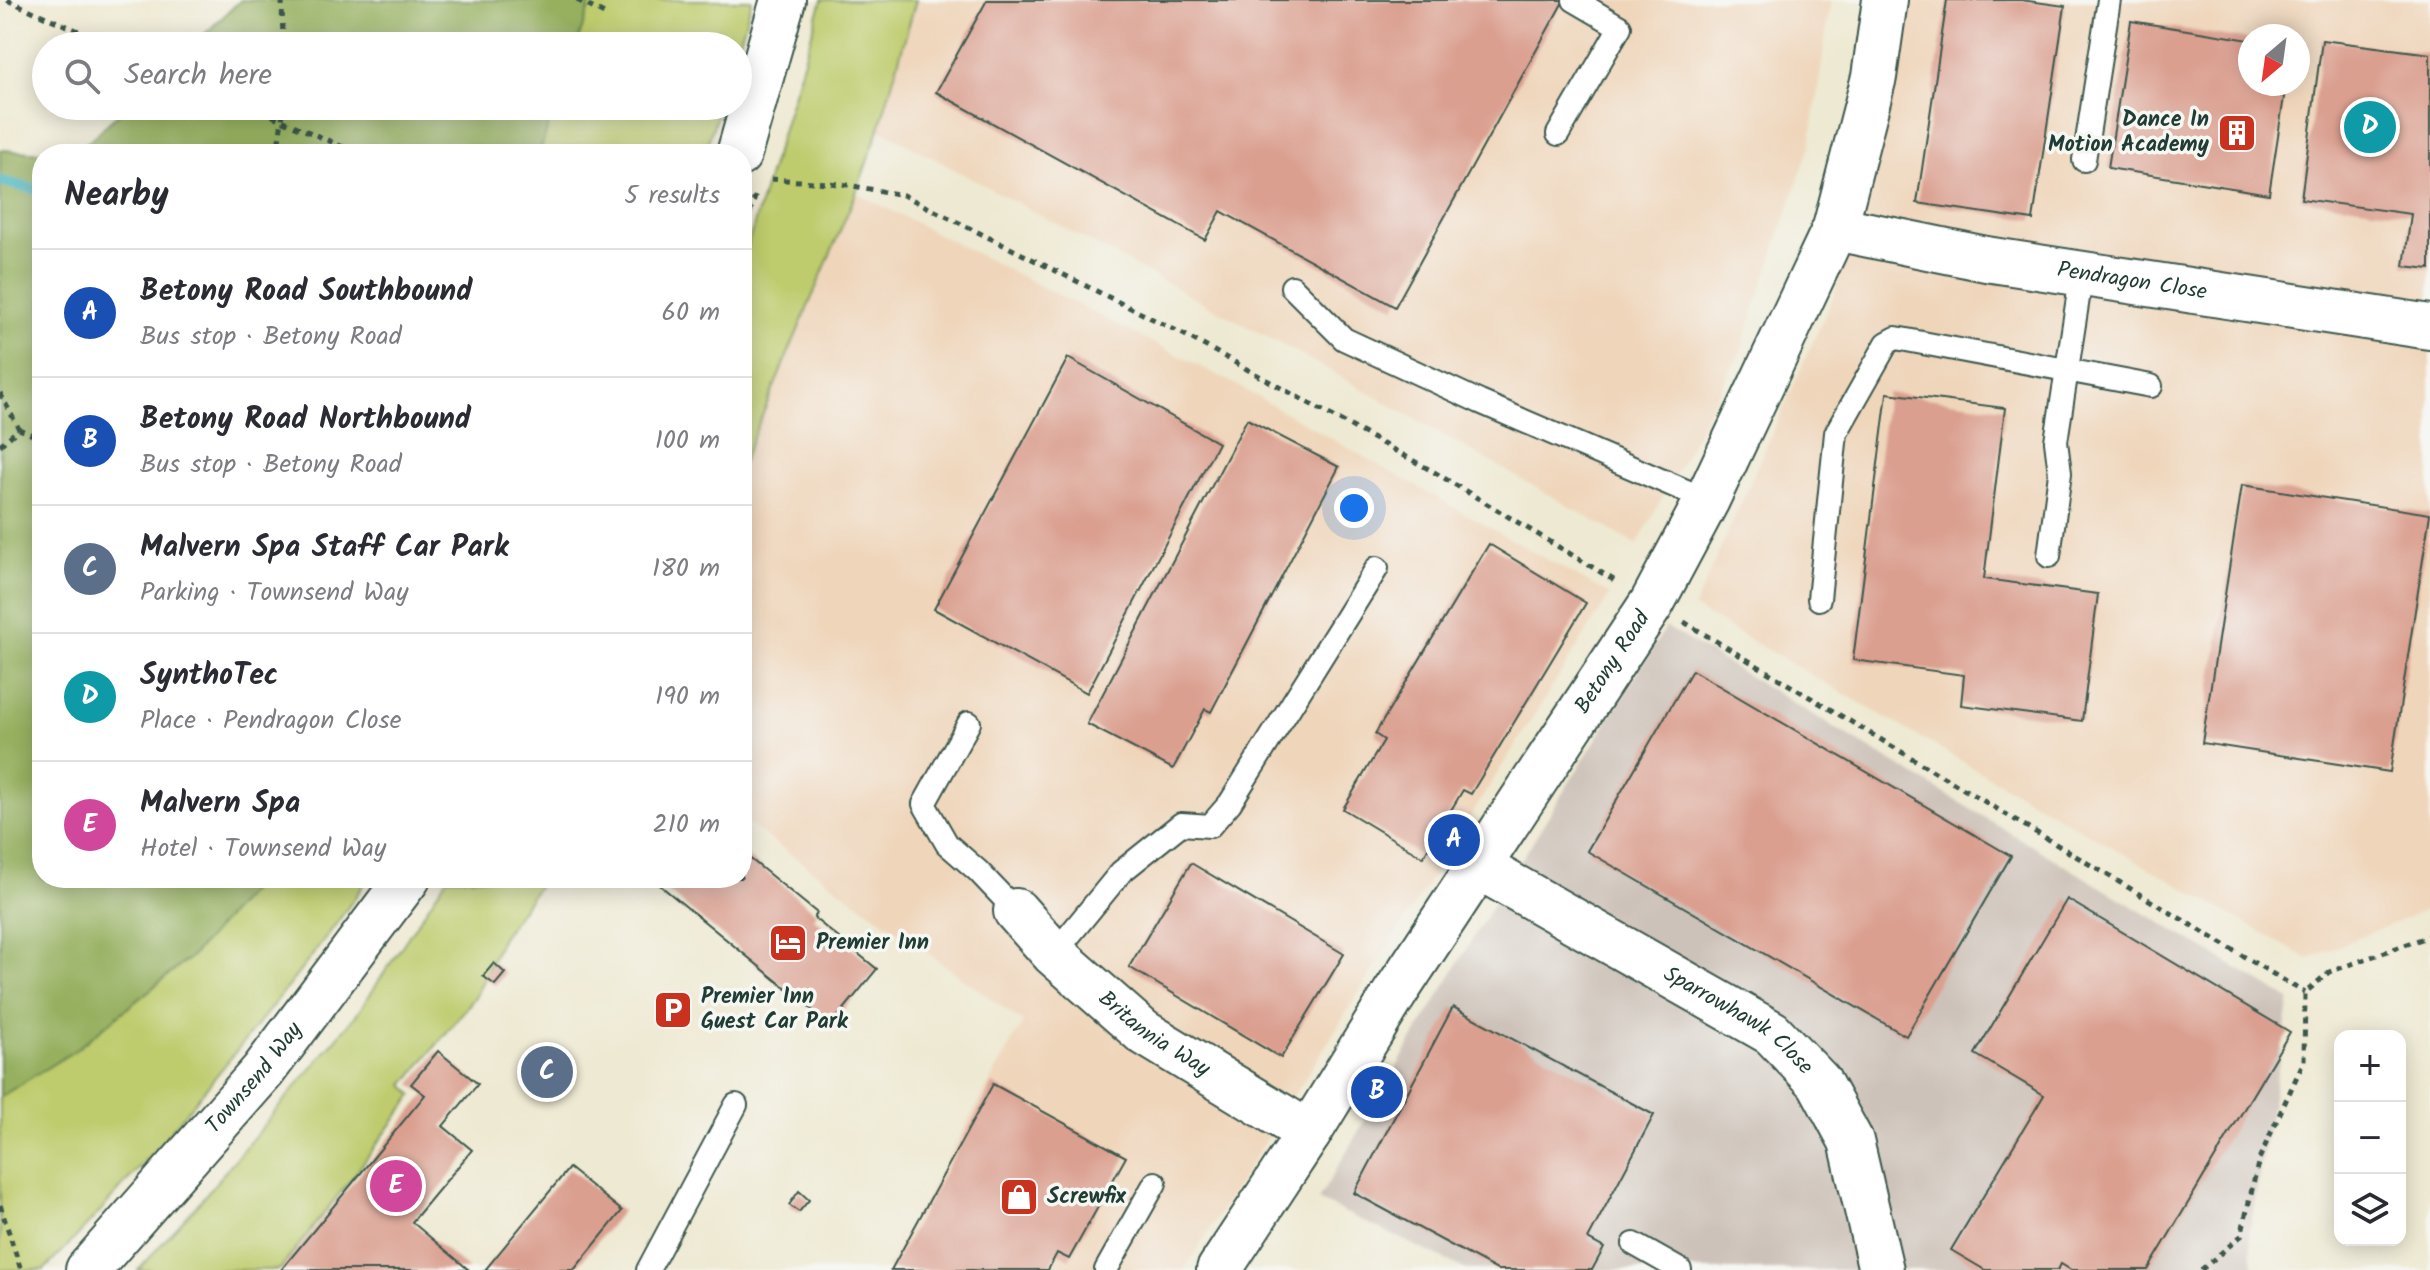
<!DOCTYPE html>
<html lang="en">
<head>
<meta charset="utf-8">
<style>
  body { margin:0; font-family:Kalam,sans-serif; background:#f7f7f7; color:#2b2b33 }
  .controls { position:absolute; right:24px; bottom:24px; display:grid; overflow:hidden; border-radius:16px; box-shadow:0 4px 20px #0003 }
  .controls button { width:72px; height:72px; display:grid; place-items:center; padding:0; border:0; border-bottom:2px solid #e1e1e2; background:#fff; color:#2b2b33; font:40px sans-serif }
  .compass { position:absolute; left:2238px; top:24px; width:72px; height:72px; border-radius:50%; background:#fff; box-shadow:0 4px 20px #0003; rotate:209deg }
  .you { position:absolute; left:1354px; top:508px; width:28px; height:28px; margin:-20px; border:6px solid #fff; border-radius:50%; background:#1a73e8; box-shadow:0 0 0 12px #1a73e833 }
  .badge { display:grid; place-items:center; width:52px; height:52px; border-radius:50%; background:#0b8043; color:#fff; font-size:26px; font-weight:700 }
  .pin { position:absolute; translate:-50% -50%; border:4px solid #fff; box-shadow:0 2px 8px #0006 }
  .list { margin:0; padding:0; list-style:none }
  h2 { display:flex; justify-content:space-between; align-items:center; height:104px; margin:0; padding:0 32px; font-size:34px }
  h2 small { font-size:26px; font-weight:400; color:#7c7c81 }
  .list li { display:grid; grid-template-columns:52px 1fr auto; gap:24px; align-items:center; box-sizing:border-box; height:128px; padding:0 32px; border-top:2px solid #e1e1e2 }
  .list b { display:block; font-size:30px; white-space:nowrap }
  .list p { margin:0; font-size:26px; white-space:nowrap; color:#7c7c81 }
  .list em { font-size:26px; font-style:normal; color:#7c7c81 }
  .icon { flex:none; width:44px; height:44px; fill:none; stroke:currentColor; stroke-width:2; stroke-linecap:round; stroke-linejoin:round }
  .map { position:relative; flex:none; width:2430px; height:1270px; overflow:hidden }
  .search { position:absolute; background:#fff; box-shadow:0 4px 20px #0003; left:32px; top:32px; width:720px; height:88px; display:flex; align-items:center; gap:20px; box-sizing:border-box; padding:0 28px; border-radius:44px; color:#7c7c81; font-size:30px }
  .panel { position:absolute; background:#fff; box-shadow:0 4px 20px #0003; left:32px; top:144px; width:720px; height:744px; border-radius:32px }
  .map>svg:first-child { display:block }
</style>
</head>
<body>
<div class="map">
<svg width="2430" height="1270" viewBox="0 0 2430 1270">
  <rect width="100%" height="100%" fill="#f6f6f2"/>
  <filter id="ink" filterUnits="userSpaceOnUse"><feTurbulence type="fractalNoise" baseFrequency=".0125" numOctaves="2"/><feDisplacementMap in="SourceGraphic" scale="16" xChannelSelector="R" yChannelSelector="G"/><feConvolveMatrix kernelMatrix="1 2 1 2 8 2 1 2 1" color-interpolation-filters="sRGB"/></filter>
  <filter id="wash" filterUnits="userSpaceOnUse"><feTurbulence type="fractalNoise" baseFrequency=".006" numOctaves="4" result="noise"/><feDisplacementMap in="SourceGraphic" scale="32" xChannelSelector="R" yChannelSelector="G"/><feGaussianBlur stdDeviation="1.8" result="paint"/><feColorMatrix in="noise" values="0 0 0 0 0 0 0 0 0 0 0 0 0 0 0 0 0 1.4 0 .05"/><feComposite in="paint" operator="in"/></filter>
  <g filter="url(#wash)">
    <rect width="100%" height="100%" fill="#eee9d2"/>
    <path fill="#efd6bb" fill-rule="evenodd" d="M916,0H1831L1810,145L1740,353L1637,545L1327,369L879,129Z
      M1904,0H2430V908L2308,959L1694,608L1836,290ZM2250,36H2298V84H2250Z
      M856,193L1227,380L1610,595L1184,1270H886L1023,1022L742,819V463Z"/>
    <path fill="#cdc2b9" d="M1666,627L2290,1000L2249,1234L2254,1270H1467L1318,1200L1477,931Z"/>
    <path fill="#becc6d" stroke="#6e8450" stroke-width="2" d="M241,0H752L738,47L192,46Z
      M822,0H916L879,129L856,193L742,463V264Z
      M127,106H720L704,154H75Z
      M0,150L61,154H42V878H368C330,936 285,990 242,1044C179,1122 115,1199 44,1270H0Z
      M447,878H544L502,937L476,996L404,1085L413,1095L355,1174L279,1270H138L197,1205L357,1014Z"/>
    <path fill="#96b060" stroke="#5a764a" stroke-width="2" d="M241,0H592L576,46H192Z
      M127,106H555L539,154H75Z
      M0,150L61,154H42V878H262L192,956L74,1051L0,1097Z"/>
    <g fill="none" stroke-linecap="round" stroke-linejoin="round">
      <path stroke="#43b3bb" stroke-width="11" d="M0,181L42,191"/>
    </g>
    <g id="blocks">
      <path fill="#da9f8f" d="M987,0H1564L1395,307L1221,211L1205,240L936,92Z
        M1947,0H2021L2065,6L2033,220L1917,203Z
        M2131,21L2250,40V84H2286L2269,194L2108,168Z
        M2322,40L2430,54V269L2404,266L2411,214L2301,199Z
        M1068,358L1218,443L1087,693L934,609Z
        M1887,393L2005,408L1984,579L2098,594L2082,721L1961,705L1964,675L1853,660Z
        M1247,419L1339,467L1211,712L1205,709L1173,769L1087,724Z
        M2242,485L2430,514L2390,772L2202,743Z
        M1489,544L1586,603L1471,794L1463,790L1423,857L1343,809L1384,740L1375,734Z
        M1692,670L2011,856L1906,1036L1587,851Z
        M742,852L817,913L814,918L877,969L831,1025L651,878H742Z
        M1191,863L1344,954L1281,1058L1129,967Z
        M2067,899L2290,1032L2148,1270H2071L2061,1264L2058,1270H1985L1951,1250L2044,1095L1975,1054Z
        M494,963L505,973L495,985L483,976Z
        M1453,1007L1654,1115L1588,1239L1604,1248L1592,1270H1497L1354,1193Z
        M438,1051L478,1084L443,1126L472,1150L412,1222L469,1270H281L425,1095L411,1084Z
        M993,1084L1126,1157L1069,1259L1057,1253L1048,1270H891Z
        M569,1168L622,1211L574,1270H485Z
        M799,1191L809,1200L799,1212L789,1205Z"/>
    </g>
  </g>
  <g filter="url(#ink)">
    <use href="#blocks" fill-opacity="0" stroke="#3e574c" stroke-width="2"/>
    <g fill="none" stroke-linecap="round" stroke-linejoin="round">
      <defs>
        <path id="service" d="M1558,134L1620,27L1574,0
          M2084,160L2109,0
          M1292,287L1344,339L1480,402L1707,500
          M2049,556L2060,473L2056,441L2082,272
          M1819,599L1836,433L1887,343L1896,338L2151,386
          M969,723L924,804L947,844L978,871L1016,911
          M1054,954L1121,872L1181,824L1210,826L1230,803L1377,568
          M1634,1244L1680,1270
          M648,1270L736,1105
          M1106,1270L1155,1183"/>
        <g id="minor">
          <path id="s1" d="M1835,228L1986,259L2430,327"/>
          <path id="s2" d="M1479,867L1772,1033L1819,1082L1851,1141L1881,1270"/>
          <path id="s3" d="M1016,911L1054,954L1143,1032L1309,1133"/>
          <path id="s4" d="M1219,1270L1309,1133L1395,993L1652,603L1707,500L1835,228L1874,77L1885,0"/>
        </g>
        <g id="secondary">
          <path d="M739,154L783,0"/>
          <path id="s5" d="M88,1270L263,1071L408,878"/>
        </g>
      </defs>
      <use href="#service" stroke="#3e574c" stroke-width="26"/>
      <use href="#minor" stroke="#3e574c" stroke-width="48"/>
      <use href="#secondary" stroke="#3e574c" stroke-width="48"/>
      <path stroke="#3e574c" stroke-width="5" stroke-dasharray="6 6" stroke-linecap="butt" d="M7,0L113,46
        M282,0L283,46
        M577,0L604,14
        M250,106L359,154
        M277,154L284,106
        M771,179L842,184L903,195L1183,334L1434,472L1617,582
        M742,236L757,191
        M0,393L19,429
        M0,445L19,429L42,439
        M1684,622L2305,993
        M0,1205L21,1270
        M2201,1270L2241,1236L2259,1159L2304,1061L2305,993L2329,972L2430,936"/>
      <use href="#service" stroke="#fff" stroke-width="22"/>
      <use href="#minor" stroke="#fff" stroke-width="44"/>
      <use href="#secondary" stroke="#fff" stroke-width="44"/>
    </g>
  </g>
  <defs>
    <symbol id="building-square" viewBox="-11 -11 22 22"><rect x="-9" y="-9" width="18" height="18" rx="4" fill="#c8321e" stroke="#f6f6f2"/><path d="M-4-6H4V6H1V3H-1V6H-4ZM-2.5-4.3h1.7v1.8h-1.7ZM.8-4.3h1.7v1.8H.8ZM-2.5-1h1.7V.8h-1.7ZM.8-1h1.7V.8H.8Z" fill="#fff"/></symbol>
    <symbol id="hotel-square" viewBox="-11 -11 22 22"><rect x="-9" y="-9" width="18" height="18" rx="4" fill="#c8321e" stroke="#f6f6f2"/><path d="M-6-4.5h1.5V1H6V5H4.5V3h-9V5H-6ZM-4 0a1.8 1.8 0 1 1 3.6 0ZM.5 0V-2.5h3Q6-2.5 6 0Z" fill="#fff"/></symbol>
    <symbol id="parking-square" viewBox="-11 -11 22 22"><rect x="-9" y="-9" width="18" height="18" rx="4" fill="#c8321e" stroke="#f6f6f2"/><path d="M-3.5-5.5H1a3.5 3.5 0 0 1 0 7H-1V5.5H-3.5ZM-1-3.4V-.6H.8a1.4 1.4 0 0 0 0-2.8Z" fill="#fff"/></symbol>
    <symbol id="shop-square" viewBox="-11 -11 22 22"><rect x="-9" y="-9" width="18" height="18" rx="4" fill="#c8321e" stroke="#f6f6f2"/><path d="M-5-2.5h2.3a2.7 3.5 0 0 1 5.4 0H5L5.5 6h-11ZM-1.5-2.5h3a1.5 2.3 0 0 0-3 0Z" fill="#fff"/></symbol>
  </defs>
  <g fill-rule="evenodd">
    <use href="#building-square" x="2215" y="111" width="44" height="44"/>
    <use href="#hotel-square" x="766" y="921" width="44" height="44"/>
    <use href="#parking-square" x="651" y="988" width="44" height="44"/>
    <use href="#shop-square" x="997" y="1175" width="44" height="44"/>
  </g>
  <g text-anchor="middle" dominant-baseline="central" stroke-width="7" stroke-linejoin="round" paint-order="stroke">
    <g font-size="22" font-weight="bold" fill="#1f3d34" stroke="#f6f6f2" text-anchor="start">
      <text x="2209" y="120" text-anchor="end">Dance In<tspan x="2209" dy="25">Motion Academy</tspan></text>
      <text x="816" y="943">Premier Inn</text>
      <text x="701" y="997">Premier Inn<tspan x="701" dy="25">Guest Car Park</tspan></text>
      <text x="1047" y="1197">Screwfix</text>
    </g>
    <g font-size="22" fill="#1f3d34" stroke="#f6f6f2">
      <text stroke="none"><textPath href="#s1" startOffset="302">Pendragon Close</textPath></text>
      <text stroke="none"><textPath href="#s4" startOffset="724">Betony Road</textPath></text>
      <text stroke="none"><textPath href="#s2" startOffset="302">Sparrowhawk Close</textPath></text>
      <text stroke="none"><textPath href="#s3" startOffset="186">Britannia Way</textPath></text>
      <text stroke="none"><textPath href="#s5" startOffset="254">Townsend Way</textPath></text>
    </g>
  </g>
</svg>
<div class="controls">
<button>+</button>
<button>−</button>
<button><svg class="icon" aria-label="layers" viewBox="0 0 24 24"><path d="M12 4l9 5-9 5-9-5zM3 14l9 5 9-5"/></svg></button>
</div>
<svg class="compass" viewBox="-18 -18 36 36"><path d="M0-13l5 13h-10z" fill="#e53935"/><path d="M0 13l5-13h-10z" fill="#7c7c81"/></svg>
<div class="you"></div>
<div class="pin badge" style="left:1454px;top:840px;background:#1a4fb4">A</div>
<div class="pin badge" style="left:1377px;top:1092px;background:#1a4fb4">B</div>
<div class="pin badge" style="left:547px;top:1072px;background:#5c6f8a">C</div>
<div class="pin badge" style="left:2370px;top:127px;background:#0f9aa8">D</div>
<div class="pin badge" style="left:396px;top:1186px;background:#d1479c">E</div>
<div class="search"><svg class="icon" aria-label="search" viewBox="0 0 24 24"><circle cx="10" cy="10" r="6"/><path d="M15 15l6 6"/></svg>Search here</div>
<section class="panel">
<h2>Nearby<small>5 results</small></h2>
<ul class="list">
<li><span class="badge" style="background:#1a4fb4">A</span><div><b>Betony Road Southbound</b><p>Bus stop · Betony Road</p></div><em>60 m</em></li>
<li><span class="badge" style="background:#1a4fb4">B</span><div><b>Betony Road Northbound</b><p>Bus stop · Betony Road</p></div><em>100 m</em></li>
<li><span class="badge" style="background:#5c6f8a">C</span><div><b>Malvern Spa Staff Car Park</b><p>Parking · Townsend Way</p></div><em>180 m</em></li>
<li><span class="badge" style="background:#0f9aa8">D</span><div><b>SynthoTec</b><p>Place · Pendragon Close</p></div><em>190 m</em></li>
<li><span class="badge" style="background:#d1479c">E</span><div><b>Malvern Spa</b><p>Hotel · Townsend Way</p></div><em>210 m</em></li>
</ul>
</section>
</div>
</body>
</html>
